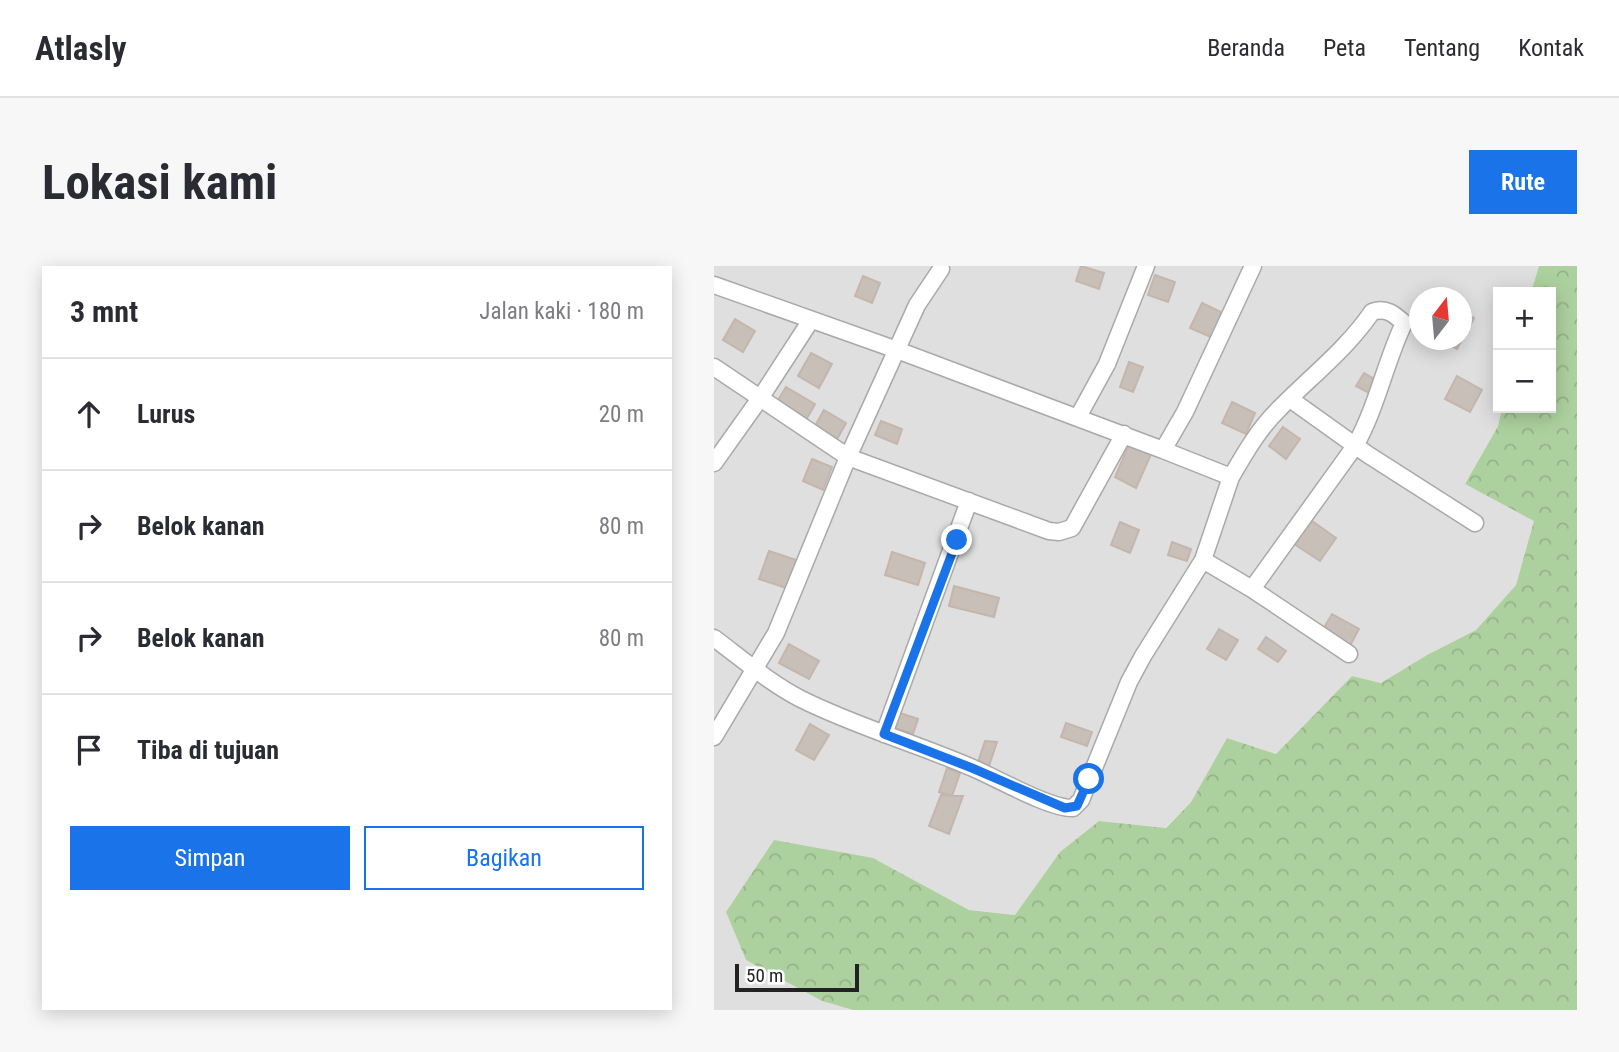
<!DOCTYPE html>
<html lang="id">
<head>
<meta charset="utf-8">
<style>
  body { margin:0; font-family:"Roboto Condensed",sans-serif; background:#f7f7f7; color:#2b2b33 }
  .controls { position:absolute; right:21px; top:21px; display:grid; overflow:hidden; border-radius:0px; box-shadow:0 4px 18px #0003 }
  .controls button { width:63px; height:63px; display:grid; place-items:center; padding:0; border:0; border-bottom:2px solid #e1e1e2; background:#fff; color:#2b2b33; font:35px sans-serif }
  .compass { position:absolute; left:695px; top:21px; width:63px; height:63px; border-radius:50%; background:#fff; box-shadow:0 4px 18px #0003; rotate:16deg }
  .scale { position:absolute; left:21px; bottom:18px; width:124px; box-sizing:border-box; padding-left:7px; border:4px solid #222; border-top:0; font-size:19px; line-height:24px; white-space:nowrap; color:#222; -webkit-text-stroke:5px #fff; paint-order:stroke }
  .stop { position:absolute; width:21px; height:21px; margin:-16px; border:5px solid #1a73e8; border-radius:50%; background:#fff }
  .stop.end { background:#1a73e8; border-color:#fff; box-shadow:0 2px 7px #0008 }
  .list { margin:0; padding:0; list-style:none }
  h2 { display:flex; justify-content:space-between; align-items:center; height:91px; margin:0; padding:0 28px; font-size:30px }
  h2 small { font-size:23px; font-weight:400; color:#7c7c81 }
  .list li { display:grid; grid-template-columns:46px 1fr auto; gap:21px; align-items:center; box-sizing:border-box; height:112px; padding:0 28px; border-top:2px solid #e1e1e2 }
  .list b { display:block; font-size:26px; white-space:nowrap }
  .list em { font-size:23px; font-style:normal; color:#7c7c81 }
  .actions { display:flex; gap:14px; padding:21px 28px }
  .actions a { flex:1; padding:16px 0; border:2px solid #1a73e8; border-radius:0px; text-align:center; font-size:24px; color:#1a73e8 }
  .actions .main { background:#1a73e8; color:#fff }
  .icon { flex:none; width:38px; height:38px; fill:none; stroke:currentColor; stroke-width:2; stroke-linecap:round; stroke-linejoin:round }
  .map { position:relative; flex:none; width:863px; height:744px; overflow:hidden; border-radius:0px }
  header { display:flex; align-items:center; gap:42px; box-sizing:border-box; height:98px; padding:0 35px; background:#fff; border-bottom:2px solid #e1e1e2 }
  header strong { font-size:33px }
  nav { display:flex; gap:38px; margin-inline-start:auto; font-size:24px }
  .intro { display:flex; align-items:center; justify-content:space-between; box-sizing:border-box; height:168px; padding:0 42px }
  h1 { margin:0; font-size:49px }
  .button { padding:18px 32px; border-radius:0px; background:#1a73e8; color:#fff; font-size:24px; font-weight:700 }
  main { display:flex; gap:42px; padding:0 42px }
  aside { flex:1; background:#fff; border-radius:0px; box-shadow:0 4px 18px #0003 }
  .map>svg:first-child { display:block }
</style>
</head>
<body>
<header>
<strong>Atlasly</strong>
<nav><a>Beranda</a><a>Peta</a><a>Tentang</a><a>Kontak</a></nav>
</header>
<div class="intro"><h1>Lokasi kami</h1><a class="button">Rute</a></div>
<main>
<aside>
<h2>3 mnt<small>Jalan kaki · 180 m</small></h2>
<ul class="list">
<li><svg class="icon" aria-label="ahead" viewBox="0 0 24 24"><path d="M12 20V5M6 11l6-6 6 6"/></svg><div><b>Lurus</b></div><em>20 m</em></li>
<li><svg class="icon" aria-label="right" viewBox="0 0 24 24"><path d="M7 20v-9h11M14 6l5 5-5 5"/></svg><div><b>Belok kanan</b></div><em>80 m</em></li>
<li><svg class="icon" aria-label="right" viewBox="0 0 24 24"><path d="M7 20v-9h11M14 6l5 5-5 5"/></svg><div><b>Belok kanan</b></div><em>80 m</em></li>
<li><svg class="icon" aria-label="arrive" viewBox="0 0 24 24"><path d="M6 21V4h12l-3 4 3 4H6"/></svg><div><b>Tiba di tujuan</b></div></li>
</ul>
<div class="actions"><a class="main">Simpan</a><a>Bagikan</a></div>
</aside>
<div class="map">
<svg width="863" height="744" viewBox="0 0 863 744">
  <defs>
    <pattern id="forest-crowns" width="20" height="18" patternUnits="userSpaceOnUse" patternTransform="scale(1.75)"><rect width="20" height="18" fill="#add19e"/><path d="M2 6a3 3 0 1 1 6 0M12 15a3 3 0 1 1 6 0" fill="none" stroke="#95b388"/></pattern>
  </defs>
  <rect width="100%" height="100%" fill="#f2efe9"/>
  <path fill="#e0dfdf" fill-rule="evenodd" d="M0,0H825L817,26H784V142H788L784,160L751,218L821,254L802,319L762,364L713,389L667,417L638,410L562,488L513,472L477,536L451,562L385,555L346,586L301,649L255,644L159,592L13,646L32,694L108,735L139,744H0ZM706,32H748V74H706Z"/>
  <path fill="url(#forest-crowns)" d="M825,0H863V744H139L108,735L32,694L12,646L60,574L159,592L255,644L301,649L346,586L385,555L452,562L477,536L513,472L562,488L638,410L667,417L713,389L762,364L802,319L820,255L751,218L784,160L788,142H837V26H817Z"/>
  <path fill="#c7bfb8" stroke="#c4b6ab" stroke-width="2" d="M367,0L390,7L385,23L362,15Z
    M441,9L461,16L454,36L434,29Z
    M149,10L166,17L158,37L141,30Z
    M488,37L511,48L499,72L476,62Z
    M748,45L760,52L743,83L725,74H748Z
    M21,53L41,65L29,86L9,74Z
    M97,87L118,98L105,122L84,110Z
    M415,96L429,101L419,126L406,121Z
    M650,107L664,115L657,128L642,120Z
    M743,110L768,124L756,146L731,133Z
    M72,121L101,138L91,156L61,139Z
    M518,136L541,147L532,168L508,157Z
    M110,144L132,157L122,175L100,162Z
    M167,155L188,163L183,178L161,169Z
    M569,161L586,173L572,193L555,180Z
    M416,176L438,186L422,222L401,211Z
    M98,193L118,201L109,224L89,215Z
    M594,252L622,272L606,295L577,276Z
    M406,256L425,264L416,287L397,279Z
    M458,276L477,283L473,295L454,289Z
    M55,285L85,295L75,323L45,313Z
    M178,286L211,297L204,319L171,309Z
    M240,320L285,332L280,351L235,340Z
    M618,348L645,363L636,380L608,365Z
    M505,363L524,374L512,394L493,383Z
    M552,371L572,385L564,396L544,383Z
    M75,378L105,395L95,413L65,397Z
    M183,446L204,453L199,468L178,461Z
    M352,457L378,466L373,480L347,471Z
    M96,458L115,469L100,494L82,484Z
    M271,475L283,476L274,503L263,499Z
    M233,502L246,507L238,530L225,526Z
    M227,529L249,530L235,568L215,560Z"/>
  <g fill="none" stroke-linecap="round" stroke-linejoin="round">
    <defs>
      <path id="minor" d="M0,19L183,84L449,184L471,146L539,0
        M0,101L134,191L335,265L345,266L358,262L410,168
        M576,133L653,188L761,257
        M364,151L393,98L432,0
        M449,184L517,211C531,187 544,164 564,144C596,111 632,84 658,46C672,41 680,48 690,57C671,97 663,141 641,180L538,323L635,388
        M0,197L47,131L97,54
        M489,294L538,323
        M0,372C28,393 56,417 87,433C143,461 204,478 261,503C284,513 337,543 359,542L367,534L415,416L429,390L489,294L517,211
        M170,468L255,235
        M0,471L62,367L134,191L203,39L227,3"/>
    </defs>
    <use href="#minor" stroke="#a9a9a9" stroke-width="19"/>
    <use href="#minor" stroke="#fff" stroke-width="16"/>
  </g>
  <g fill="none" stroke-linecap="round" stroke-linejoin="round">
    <path stroke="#1a73e8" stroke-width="9" d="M243,274L170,468L258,502L351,542L363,540L375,513"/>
  </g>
</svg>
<div class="controls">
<button>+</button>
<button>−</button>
</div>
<svg class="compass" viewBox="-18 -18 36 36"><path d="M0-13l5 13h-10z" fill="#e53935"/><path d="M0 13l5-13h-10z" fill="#7c7c81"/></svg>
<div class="scale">50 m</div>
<div class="stop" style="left:375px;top:513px"></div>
<div class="stop end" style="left:243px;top:274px"></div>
</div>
</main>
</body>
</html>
